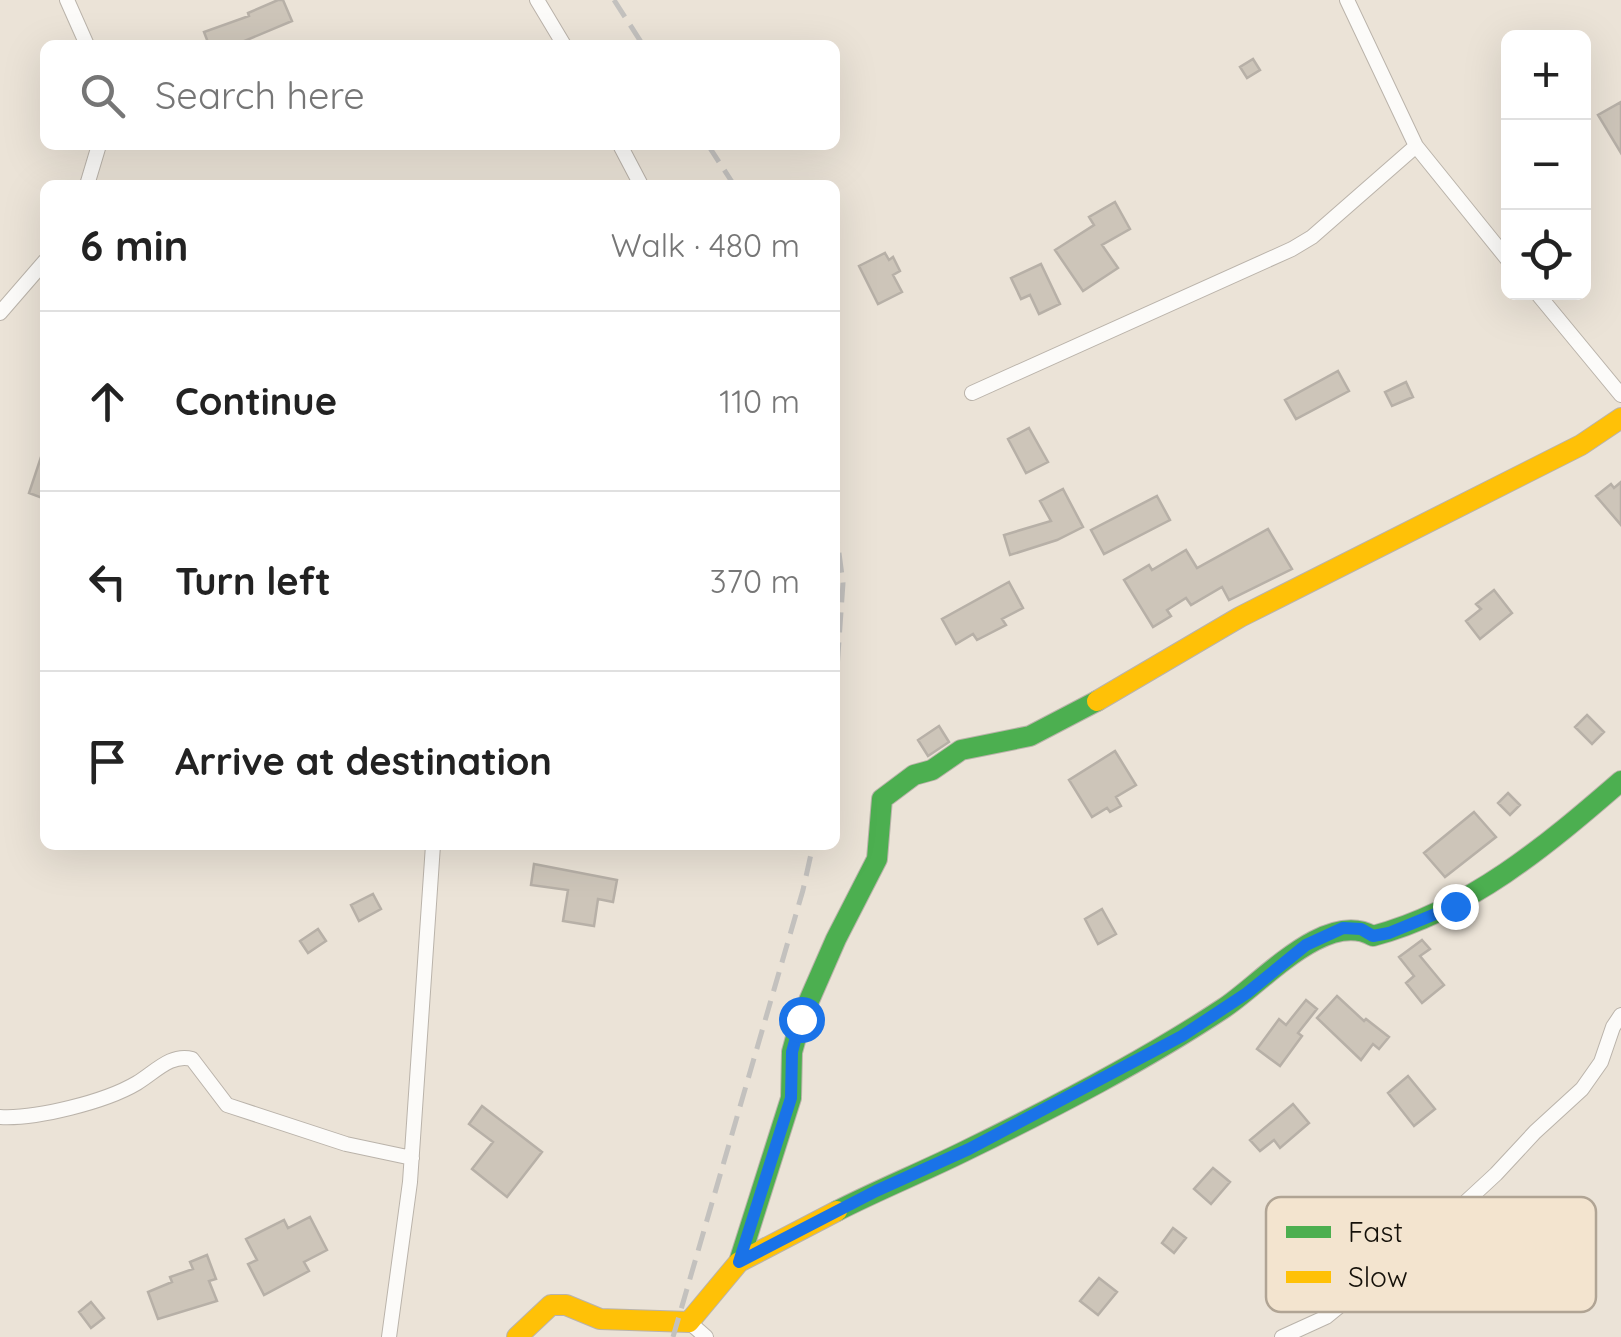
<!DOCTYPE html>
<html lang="en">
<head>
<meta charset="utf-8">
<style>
  body { margin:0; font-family:Quicksand,sans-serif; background:#f2f2f2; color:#222 }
  .controls { position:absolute; right:30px; top:30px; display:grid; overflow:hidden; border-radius:15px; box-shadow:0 10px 40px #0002 }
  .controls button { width:90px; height:90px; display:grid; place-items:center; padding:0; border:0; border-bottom:2px solid #e0e0e0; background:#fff; color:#222; font:50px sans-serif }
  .stop { position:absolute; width:30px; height:30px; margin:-22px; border:8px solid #1a73e8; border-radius:50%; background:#fff }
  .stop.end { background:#1a73e8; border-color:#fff; box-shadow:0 2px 10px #0008 }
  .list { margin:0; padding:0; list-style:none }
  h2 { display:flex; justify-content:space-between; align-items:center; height:130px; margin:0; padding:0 40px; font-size:42px }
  h2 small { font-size:32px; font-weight:400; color:#767676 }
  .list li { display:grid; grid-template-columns:65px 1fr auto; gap:30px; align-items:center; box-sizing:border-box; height:180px; padding:0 40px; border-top:2px solid #e0e0e0 }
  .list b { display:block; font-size:38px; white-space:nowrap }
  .list em { font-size:32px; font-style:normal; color:#767676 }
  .icon { flex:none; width:55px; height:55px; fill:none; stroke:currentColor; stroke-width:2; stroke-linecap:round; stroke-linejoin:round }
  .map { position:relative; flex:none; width:1621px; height:1337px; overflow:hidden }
  .search { position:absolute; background:#fff; box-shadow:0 10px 40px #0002; left:40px; top:40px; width:800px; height:110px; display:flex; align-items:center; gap:25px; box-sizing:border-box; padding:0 35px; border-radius:15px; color:#767676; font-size:38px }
  .panel { position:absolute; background:#fff; box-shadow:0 10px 40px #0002; left:40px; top:180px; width:800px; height:670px; border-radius:15px }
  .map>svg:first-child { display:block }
</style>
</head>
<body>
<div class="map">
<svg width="1621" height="1337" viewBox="0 0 1621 1337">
  <rect width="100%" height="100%" fill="#ebe3d7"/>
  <path fill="#cdc5b9" stroke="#b7b0a7" stroke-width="2.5" d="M278,0H283L292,21L235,45H209L204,32L249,16L248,13Z
    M1253,59L1260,70L1247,78L1240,67Z
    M1621,102V153L1598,115Z
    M1115,202L1130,229L1102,245L1118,268L1083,291L1055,250L1094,225L1089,217Z
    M885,253L889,260L893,257L900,271L893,275L902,292L878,304L859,266Z
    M1041,264L1060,304L1039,314L1030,295L1021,299L1011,278Z
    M1338,371L1349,391L1296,419L1285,400Z
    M1406,382L1413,397L1392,406L1385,392Z
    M1029,428L1048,462L1026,473L1008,439Z
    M43,451L45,452V499L29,493Z
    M1621,482V525L1596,496L1611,484L1614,488Z
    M1063,489L1083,527L1057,540L1010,555L1004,535L1051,521L1040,501Z
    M1157,496L1170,520L1104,554L1091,530Z
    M1268,529L1292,569L1229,600L1222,587L1191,605L1186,598L1167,610L1171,616L1153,627L1124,580L1149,565L1152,570L1186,550L1197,568Z
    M1009,582L1023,608L1002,619L1006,625L977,640L973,634L956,644L942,619Z
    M1494,590L1512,613L1480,639L1466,621L1481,609L1476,604Z
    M1587,715L1604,732L1592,744L1575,727Z
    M939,726L949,742L928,756L918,740Z
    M1115,751L1136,785L1116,797L1121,806L1110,812L1107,808L1092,817L1069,780Z
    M1508,793L1520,805L1510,815L1498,803Z
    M1474,812L1496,837L1445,877L1424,853Z
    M534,864L617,880L613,902L598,899L594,926L563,921L568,890L531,885Z
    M373,894L381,909L359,921L351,905Z
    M1102,909L1116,934L1098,944L1085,919Z
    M318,929L326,941L308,953L300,941Z
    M1422,940L1430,949L1420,956L1444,985L1422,1003L1406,983L1414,976L1399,957Z
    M1337,996L1364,1021L1366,1019L1389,1037L1379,1049L1373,1044L1361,1060L1317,1018Z
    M1306,1000L1317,1009L1298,1033L1302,1036L1280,1066L1257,1049L1279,1019L1286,1025Z
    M1408,1076L1435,1109L1414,1126L1388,1093Z
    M1293,1104L1309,1123L1280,1148L1274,1140L1260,1151L1250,1140Z
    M482,1106L542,1152L507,1197L472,1169L493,1142L469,1124Z
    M1213,1168L1230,1182L1211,1204L1194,1189Z
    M310,1217L327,1250L304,1262L309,1271L264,1295L248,1264L257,1260L246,1239L284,1220L288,1228Z
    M1173,1228L1186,1238L1174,1253L1162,1243Z
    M207,1255L216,1279L209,1281L217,1301L158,1319L148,1292L172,1282L170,1277L193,1269L190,1262Z
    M1099,1278L1117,1292L1098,1315L1080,1301Z
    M91,1302L104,1318L91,1328L79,1312Z"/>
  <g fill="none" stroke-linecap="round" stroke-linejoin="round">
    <defs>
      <path id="street" d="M67,0L87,45
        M537,0L564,45
        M1347,0L1416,146L1508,260
        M620,145L641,185
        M87,185L99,145
        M1536,292L1621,395
        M0,313L45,261
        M972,393L1292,249L1312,237L1416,146
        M0,1117C36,1119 105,1102 137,1083C154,1073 171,1053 192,1059L227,1105L346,1144L412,1158
        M689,1322L706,1337
        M389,1337L410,1182L433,845
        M1282,1337L1326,1317L1456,1211L1496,1174L1535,1132L1582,1089L1601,1062L1613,1027L1621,1015"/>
      <path id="fast" d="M837,1211C880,1189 925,1171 969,1149C1055,1107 1144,1061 1224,1008C1262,983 1326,909 1373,936C1470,910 1546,846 1621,781
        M739,1262L791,1098L792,1052L801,1019L836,939L877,859L882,799L914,775L932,770L961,750L1030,736L1097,701"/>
      <path id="slow" d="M1097,701L1240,617L1581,445L1621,418
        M517,1337L551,1305H566L600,1319L689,1322L739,1262L837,1211"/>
    </defs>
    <use href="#street" stroke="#bab3aa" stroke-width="16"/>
    <use href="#fast" stroke="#bab3aa" stroke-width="22"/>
    <use href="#slow" stroke="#bab3aa" stroke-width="22"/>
    <use href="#street" stroke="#fcfbf9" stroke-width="14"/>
    <use href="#fast" stroke="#4caf50" stroke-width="20"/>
    <use href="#slow" stroke="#ffc107" stroke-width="20"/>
    <path stroke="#c3c1be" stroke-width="5" stroke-dasharray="20 10" stroke-linecap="butt" d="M614,0L643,45
      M708,145L734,185
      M835,523L843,583L835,698
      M673,1337L803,890L813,845"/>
  </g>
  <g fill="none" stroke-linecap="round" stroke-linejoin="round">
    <path stroke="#1a73e8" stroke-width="12" d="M801,1019L792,1052L791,1098L739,1262L876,1191L969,1149L1182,1036L1247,993L1306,945L1343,928L1361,929L1373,936L1389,933L1455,906"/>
  </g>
  <rect x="1266" y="1197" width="330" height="115" rx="15" fill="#f3e4cf" stroke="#b0a494" stroke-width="2.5"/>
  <rect x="1286" y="1226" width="45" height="12" fill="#4caf50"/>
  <rect x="1286" y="1271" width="45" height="12" fill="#ffc107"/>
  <g font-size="28" fill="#141009">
    <text x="1348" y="1242">Fast</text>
    <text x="1348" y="1287">Slow</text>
  </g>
</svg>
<div class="controls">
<button>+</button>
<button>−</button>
<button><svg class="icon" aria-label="locate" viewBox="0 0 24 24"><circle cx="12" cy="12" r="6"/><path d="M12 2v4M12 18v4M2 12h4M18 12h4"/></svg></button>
</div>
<div class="stop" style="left:801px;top:1019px"></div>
<div class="stop end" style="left:1455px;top:906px"></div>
<div class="search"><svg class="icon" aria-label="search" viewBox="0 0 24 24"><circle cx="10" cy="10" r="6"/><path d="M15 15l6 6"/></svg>Search here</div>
<section class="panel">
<h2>6 min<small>Walk · 480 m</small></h2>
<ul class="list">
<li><svg class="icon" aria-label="ahead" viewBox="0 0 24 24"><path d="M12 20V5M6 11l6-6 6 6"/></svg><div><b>Continue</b></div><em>110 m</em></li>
<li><svg class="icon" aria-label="left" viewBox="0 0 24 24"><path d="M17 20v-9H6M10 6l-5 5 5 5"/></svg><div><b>Turn left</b></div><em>370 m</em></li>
<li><svg class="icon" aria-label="arrive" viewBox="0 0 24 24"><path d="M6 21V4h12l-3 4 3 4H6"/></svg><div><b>Arrive at destination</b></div></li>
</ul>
</section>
</div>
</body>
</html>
